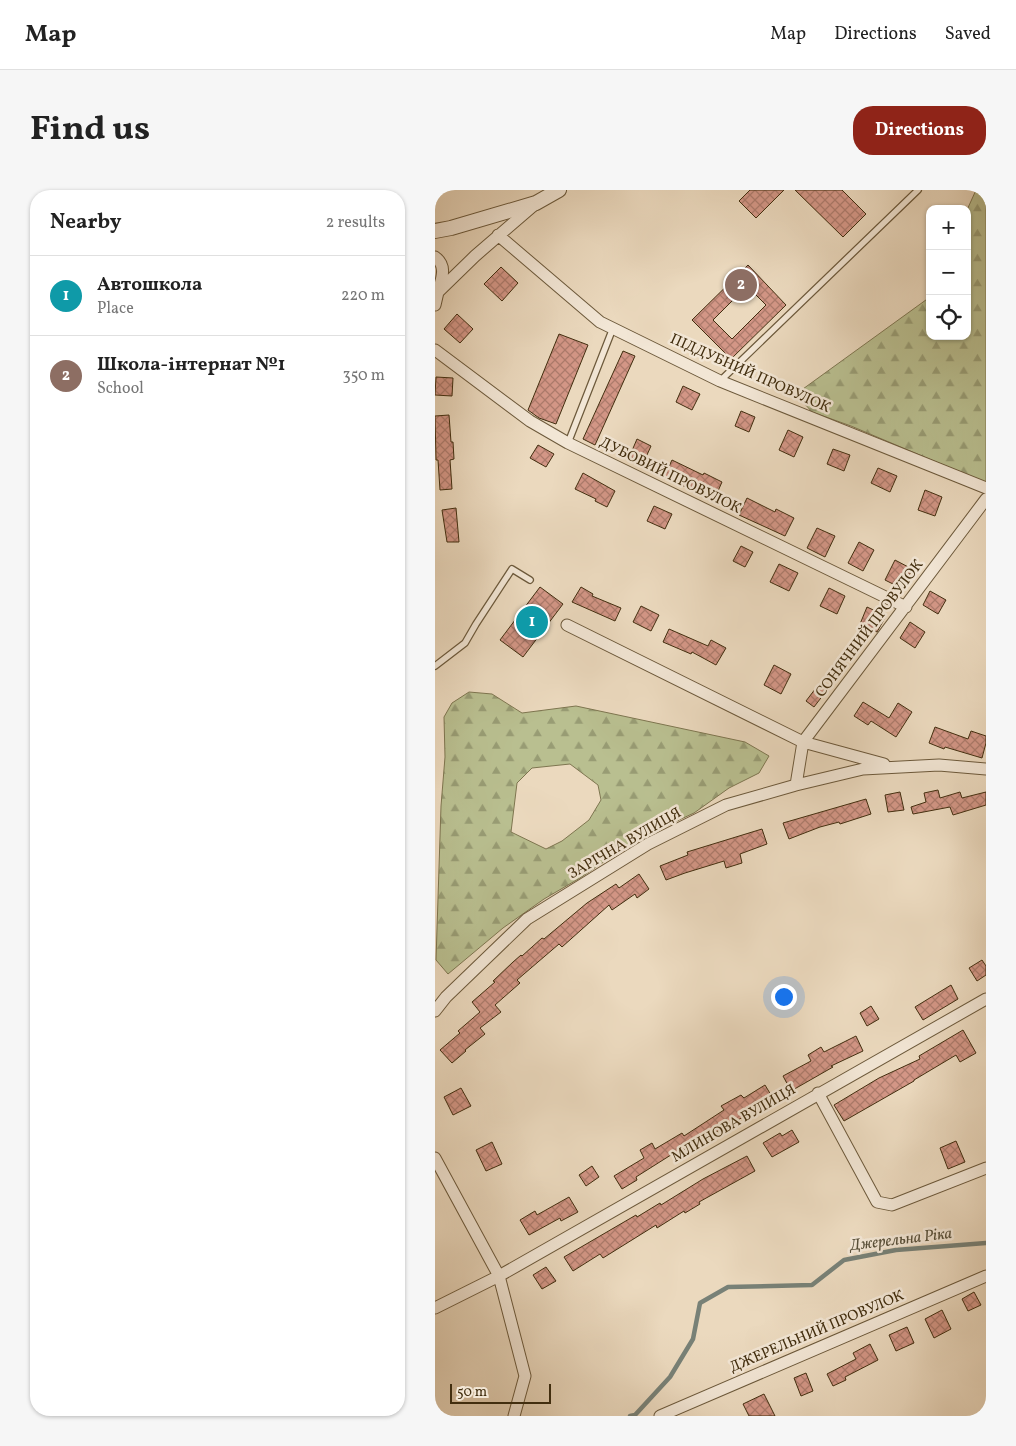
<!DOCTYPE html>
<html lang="en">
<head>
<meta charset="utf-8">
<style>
  body { margin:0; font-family:Vollkorn,serif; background:#f6f6f6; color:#222 }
  .controls { position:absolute; right:15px; top:15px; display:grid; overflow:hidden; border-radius:10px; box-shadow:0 1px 4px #0004 }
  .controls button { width:45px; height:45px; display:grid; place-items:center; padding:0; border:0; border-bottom:1px solid #e0e0e0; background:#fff; color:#222; font:25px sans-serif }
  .scale { position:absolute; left:15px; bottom:12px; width:101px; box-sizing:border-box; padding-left:5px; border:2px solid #422e0f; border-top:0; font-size:14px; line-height:18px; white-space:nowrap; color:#422e0f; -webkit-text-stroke:4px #f2e6d5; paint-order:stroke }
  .you { position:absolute; left:348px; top:806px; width:18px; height:18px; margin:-12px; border:4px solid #fff; border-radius:50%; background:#1a73e8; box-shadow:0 0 0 8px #1a73e833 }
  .badge { display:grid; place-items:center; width:32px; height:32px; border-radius:50%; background:#8f2418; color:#fff; font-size:16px; font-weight:700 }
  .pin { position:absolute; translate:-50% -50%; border:2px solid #fff; box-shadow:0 1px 5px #0006 }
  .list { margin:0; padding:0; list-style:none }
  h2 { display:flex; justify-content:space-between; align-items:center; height:65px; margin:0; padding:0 20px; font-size:21px }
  h2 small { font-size:16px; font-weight:400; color:#767676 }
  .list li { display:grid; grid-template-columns:32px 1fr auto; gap:15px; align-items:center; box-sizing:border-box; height:80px; padding:0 20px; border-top:1px solid #e0e0e0 }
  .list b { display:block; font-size:19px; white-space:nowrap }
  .list p { margin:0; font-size:16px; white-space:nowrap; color:#767676 }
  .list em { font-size:16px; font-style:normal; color:#767676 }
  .icon { flex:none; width:28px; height:28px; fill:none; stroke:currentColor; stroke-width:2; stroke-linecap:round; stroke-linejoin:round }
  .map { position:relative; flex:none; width:551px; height:1226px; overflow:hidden; border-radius:20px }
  header { display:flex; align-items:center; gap:30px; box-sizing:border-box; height:70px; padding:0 25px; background:#fff; border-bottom:1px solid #e0e0e0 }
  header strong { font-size:24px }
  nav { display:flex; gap:28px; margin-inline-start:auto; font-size:18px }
  .intro { display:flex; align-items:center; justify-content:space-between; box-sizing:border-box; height:120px; padding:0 30px }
  h1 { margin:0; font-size:35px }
  .button { padding:12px 22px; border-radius:20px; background:#8f2418; color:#fff; font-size:18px; font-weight:700 }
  main { display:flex; gap:30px; padding:0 30px }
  aside { flex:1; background:#fff; border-radius:20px; box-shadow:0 1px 4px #0004 }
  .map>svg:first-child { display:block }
</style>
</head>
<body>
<header>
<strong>Map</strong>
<nav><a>Map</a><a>Directions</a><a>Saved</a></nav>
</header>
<div class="intro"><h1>Find us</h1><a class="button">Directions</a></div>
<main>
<aside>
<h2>Nearby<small>2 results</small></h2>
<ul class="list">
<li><span class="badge" style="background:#0f9aa8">1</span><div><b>Автошкола</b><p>Place</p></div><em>220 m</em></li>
<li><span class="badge" style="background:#8d6e63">2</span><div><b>Школа-інтернат №1</b><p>School</p></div><em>350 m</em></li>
</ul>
</aside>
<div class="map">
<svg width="551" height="1226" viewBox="0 0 551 1226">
  <defs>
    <pattern id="forest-firs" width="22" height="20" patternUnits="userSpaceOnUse" patternTransform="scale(1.25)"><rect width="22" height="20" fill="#b9bf90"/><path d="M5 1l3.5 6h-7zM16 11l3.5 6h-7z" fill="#989c74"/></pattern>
    <pattern id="building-cross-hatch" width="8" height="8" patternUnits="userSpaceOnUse" patternTransform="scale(1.25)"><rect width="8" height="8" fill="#d39686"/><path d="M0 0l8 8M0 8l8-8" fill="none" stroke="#ad7b6c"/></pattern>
  </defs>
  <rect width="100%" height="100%" fill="#ebd9be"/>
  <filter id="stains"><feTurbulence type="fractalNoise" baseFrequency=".004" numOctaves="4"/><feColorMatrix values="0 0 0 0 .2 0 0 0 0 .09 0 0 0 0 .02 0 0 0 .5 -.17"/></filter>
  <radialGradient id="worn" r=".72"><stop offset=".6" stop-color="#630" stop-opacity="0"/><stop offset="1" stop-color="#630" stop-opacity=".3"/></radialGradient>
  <path fill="url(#forest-firs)" stroke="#7e7650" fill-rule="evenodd" d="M541,0H551V293L416,236L377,222L361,204L495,107V146H532V20Z
    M34,502L57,504L87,523L141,516L310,552L334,566L324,583L294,598L259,623L201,650L145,688L109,709L68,738L13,784L1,770L6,616L10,567L9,527L17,513ZM135,574L163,595L166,610L154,630L127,651L111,659L76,642L82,593L97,578Z"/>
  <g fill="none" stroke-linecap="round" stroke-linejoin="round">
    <path stroke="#788177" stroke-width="4.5" d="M195,1226L200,1225L235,1187L258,1149L265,1113L293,1097L377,1095L409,1070L461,1060L551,1053"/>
  </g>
  <path fill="url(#building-cross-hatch)" stroke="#422e0f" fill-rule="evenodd" d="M315,0H349L321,28L304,11Z
    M360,0H407L431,24L408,47Z
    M313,75L351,115L296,169L257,130ZM312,96L331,115L297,149L278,130Z
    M66,77L83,93L67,111L49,94Z
    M22,124L38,139L25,153L9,139Z
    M124,144L153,155L121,234L104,228L93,220Z
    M188,161L200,166L160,255L148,249Z
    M1,187L18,188L17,206L0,205Z
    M248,196L265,204L257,220L241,212Z
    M306,221L320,227L314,242L300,236Z
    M14,225L16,252H18L19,269L15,270L17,299L5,300L3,270H1L0,226Z
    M353,240L368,247L359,267L344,260Z
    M202,249L216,256L207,276L193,270Z
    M103,255L119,264L111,277L95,268Z
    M398,259L415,265L409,281L392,274Z
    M237,270L268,285L269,283L287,292L279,310L229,287Z
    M443,278L462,286L455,302L436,293Z
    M148,283L180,301L172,317L160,311L161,309L140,299Z
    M490,300L507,307L500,326L483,320Z
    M312,308L340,322L341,319L359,328L350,346L304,325Z
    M219,316L237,324L230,339L212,331Z
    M21,318L24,352H12L7,320Z
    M382,338L400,346L390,367L372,358Z
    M424,352L439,360L428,381L413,373Z
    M306,356L318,362L310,377L298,371Z
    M460,370L477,379L468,399L450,390Z
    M344,374L363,383L354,401L335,392Z
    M105,397L128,414L88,467L65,450Z
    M146,397L158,404L157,406L186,418L180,431L137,412Z
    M394,398L410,406L402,424L385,416Z
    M495,401L511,410L503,424L488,415Z
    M206,416L224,425L216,441L198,432Z
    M432,417L451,426L442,442L425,434Z
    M475,432L490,442L480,458L465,448Z
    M234,439L273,456L276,450L291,458L281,475L257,462L256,464L228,452Z
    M339,475L356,484L346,504L329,495Z
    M384,494L392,500L379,517L371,511Z
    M428,512L454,528L463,513L477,522L461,547L436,531L433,535L419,526Z
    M500,537L533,549L536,541L551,546V553L547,568L510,557L509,559L494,553Z
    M503,600L505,608L525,602L527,608L551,602V615L518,625L515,617L478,624L476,617L491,612L489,603Z
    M465,602L469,620L453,622L450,605Z
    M431,609L436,624L405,634L404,632L385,637L354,649L348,633Z
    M327,639L332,654L305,664L307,673L291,678L289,671L250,683L231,690L225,676L253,665L252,662Z
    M204,684L214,699L202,708L200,704L177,720L174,715L127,757L124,754L82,790L85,793L60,815L66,822L45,838L50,844L30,860L31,861L17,873L5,860L25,843L23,841L45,822L37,812L60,792L58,791L78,772L86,765L87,766L107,748L109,749L152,713L181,694L184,698Z
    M547,770L551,776V785L542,791L534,778Z
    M516,795L523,809L488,830L480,817Z
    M436,816L444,829L432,836L425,823Z
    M528,840L541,863L525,872L521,865L479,890V891L409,931L399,915L444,888L485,869L484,866Z
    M421,846L428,861L396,876L398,877L356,901L348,886L376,871L373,865L386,857L389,862Z
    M330,895L339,910L281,942L267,952L266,950L240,965L239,963L201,987L202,990L187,999L179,986L209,968L205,960L217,953L220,959L247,943L249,946L289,920L286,916L306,905L309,908Z
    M26,898L36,916L18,925L9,907Z
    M357,940L364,952L337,967L328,953L345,943L347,946Z
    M521,951L530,972L513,979L505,958Z
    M57,952L67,974L51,981L41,960Z
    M312,966L320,981L264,1012L265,1014L250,1023L249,1021L222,1038L221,1035L168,1068L165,1064L138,1081L129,1067L201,1025L202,1027L225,1013L226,1015L268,989Z
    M157,976L164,987L151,996L144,985Z
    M134,1007L143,1022L126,1031L125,1028L94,1045L85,1030L100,1021L102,1025Z
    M111,1077L121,1091L107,1099L98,1085Z
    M539,1102L546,1115L533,1121L527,1109Z
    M507,1120L516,1139L499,1148L490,1129Z
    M472,1137L479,1153L461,1161L454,1145Z
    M435,1154L443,1170L410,1187L411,1190L398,1196L392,1184L421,1169L418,1163Z
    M371,1183L378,1201L366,1206L359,1188Z
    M329,1204L340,1226H314L308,1214Z"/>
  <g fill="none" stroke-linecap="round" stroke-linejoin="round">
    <defs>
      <path id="service" d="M285,191L483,0
        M133,253L178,138
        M0,476L30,453L41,434L77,379L95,390"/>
      <path id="minor" d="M63,45L165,132L285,191L551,298
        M0,67C13,76 6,90 3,102
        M0,115L3,102L40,66L99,15
        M0,160L95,231L133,253L471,417
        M132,435L368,552L449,574
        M361,595L368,552L551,309
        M0,821L11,807L92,729L213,654L291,615L361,595L428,579L504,575L551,579
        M383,903L442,1012L457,1015L551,978
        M0,968L64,1086L90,1186L79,1226
        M0,1118L64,1086L551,809
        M225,1226L551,1086"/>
      <path id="tertiary" d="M0,41L16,38L101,13L124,0"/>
    </defs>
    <use href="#service" stroke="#6c593b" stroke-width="8"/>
    <use href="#minor" stroke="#6c593b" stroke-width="13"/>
    <use href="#tertiary" stroke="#6c593b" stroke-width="16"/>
    <use href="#service" stroke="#f2e6d5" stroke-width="5.5"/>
    <use href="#minor" stroke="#f2e6d5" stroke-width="11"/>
    <use href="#tertiary" stroke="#f2e6d5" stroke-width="14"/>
  </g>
  <g text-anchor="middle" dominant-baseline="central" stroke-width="5" stroke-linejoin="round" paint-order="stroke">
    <g font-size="15" fill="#422e0f" stroke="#f2e6d5">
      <text transform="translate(315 184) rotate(24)">ПІДДУБНИЙ ПРОВУЛОК</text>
      <text transform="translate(235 286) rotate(26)">ДУБОВИЙ ПРОВУЛОК</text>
      <text transform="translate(435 439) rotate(-53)">СОНЯЧНИЙ ПРОВУЛОК</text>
      <text transform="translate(190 654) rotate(-30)">ЗАРІЧНА ВУЛИЦЯ</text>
      <text transform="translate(299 934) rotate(-30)">МЛИНОВА ВУЛИЦЯ</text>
      <text transform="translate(382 1142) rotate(-23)">ДЖЕРЕЛЬНИЙ ПРОВУЛОК</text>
    </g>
    <g font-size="16" font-style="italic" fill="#58503a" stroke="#f2e6d5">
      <text transform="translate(466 1050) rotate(-7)">Джерельна Ріка</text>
    </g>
  </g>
  <rect width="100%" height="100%" filter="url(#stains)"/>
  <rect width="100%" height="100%" fill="url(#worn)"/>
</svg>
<div class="controls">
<button>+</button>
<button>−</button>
<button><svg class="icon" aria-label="locate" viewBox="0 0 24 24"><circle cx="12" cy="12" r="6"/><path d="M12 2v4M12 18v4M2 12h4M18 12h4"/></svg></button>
</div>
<div class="scale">50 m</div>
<div class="you"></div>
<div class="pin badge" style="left:97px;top:432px;background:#0f9aa8">1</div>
<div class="pin badge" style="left:306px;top:95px;background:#8d6e63">2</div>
</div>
</main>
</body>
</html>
